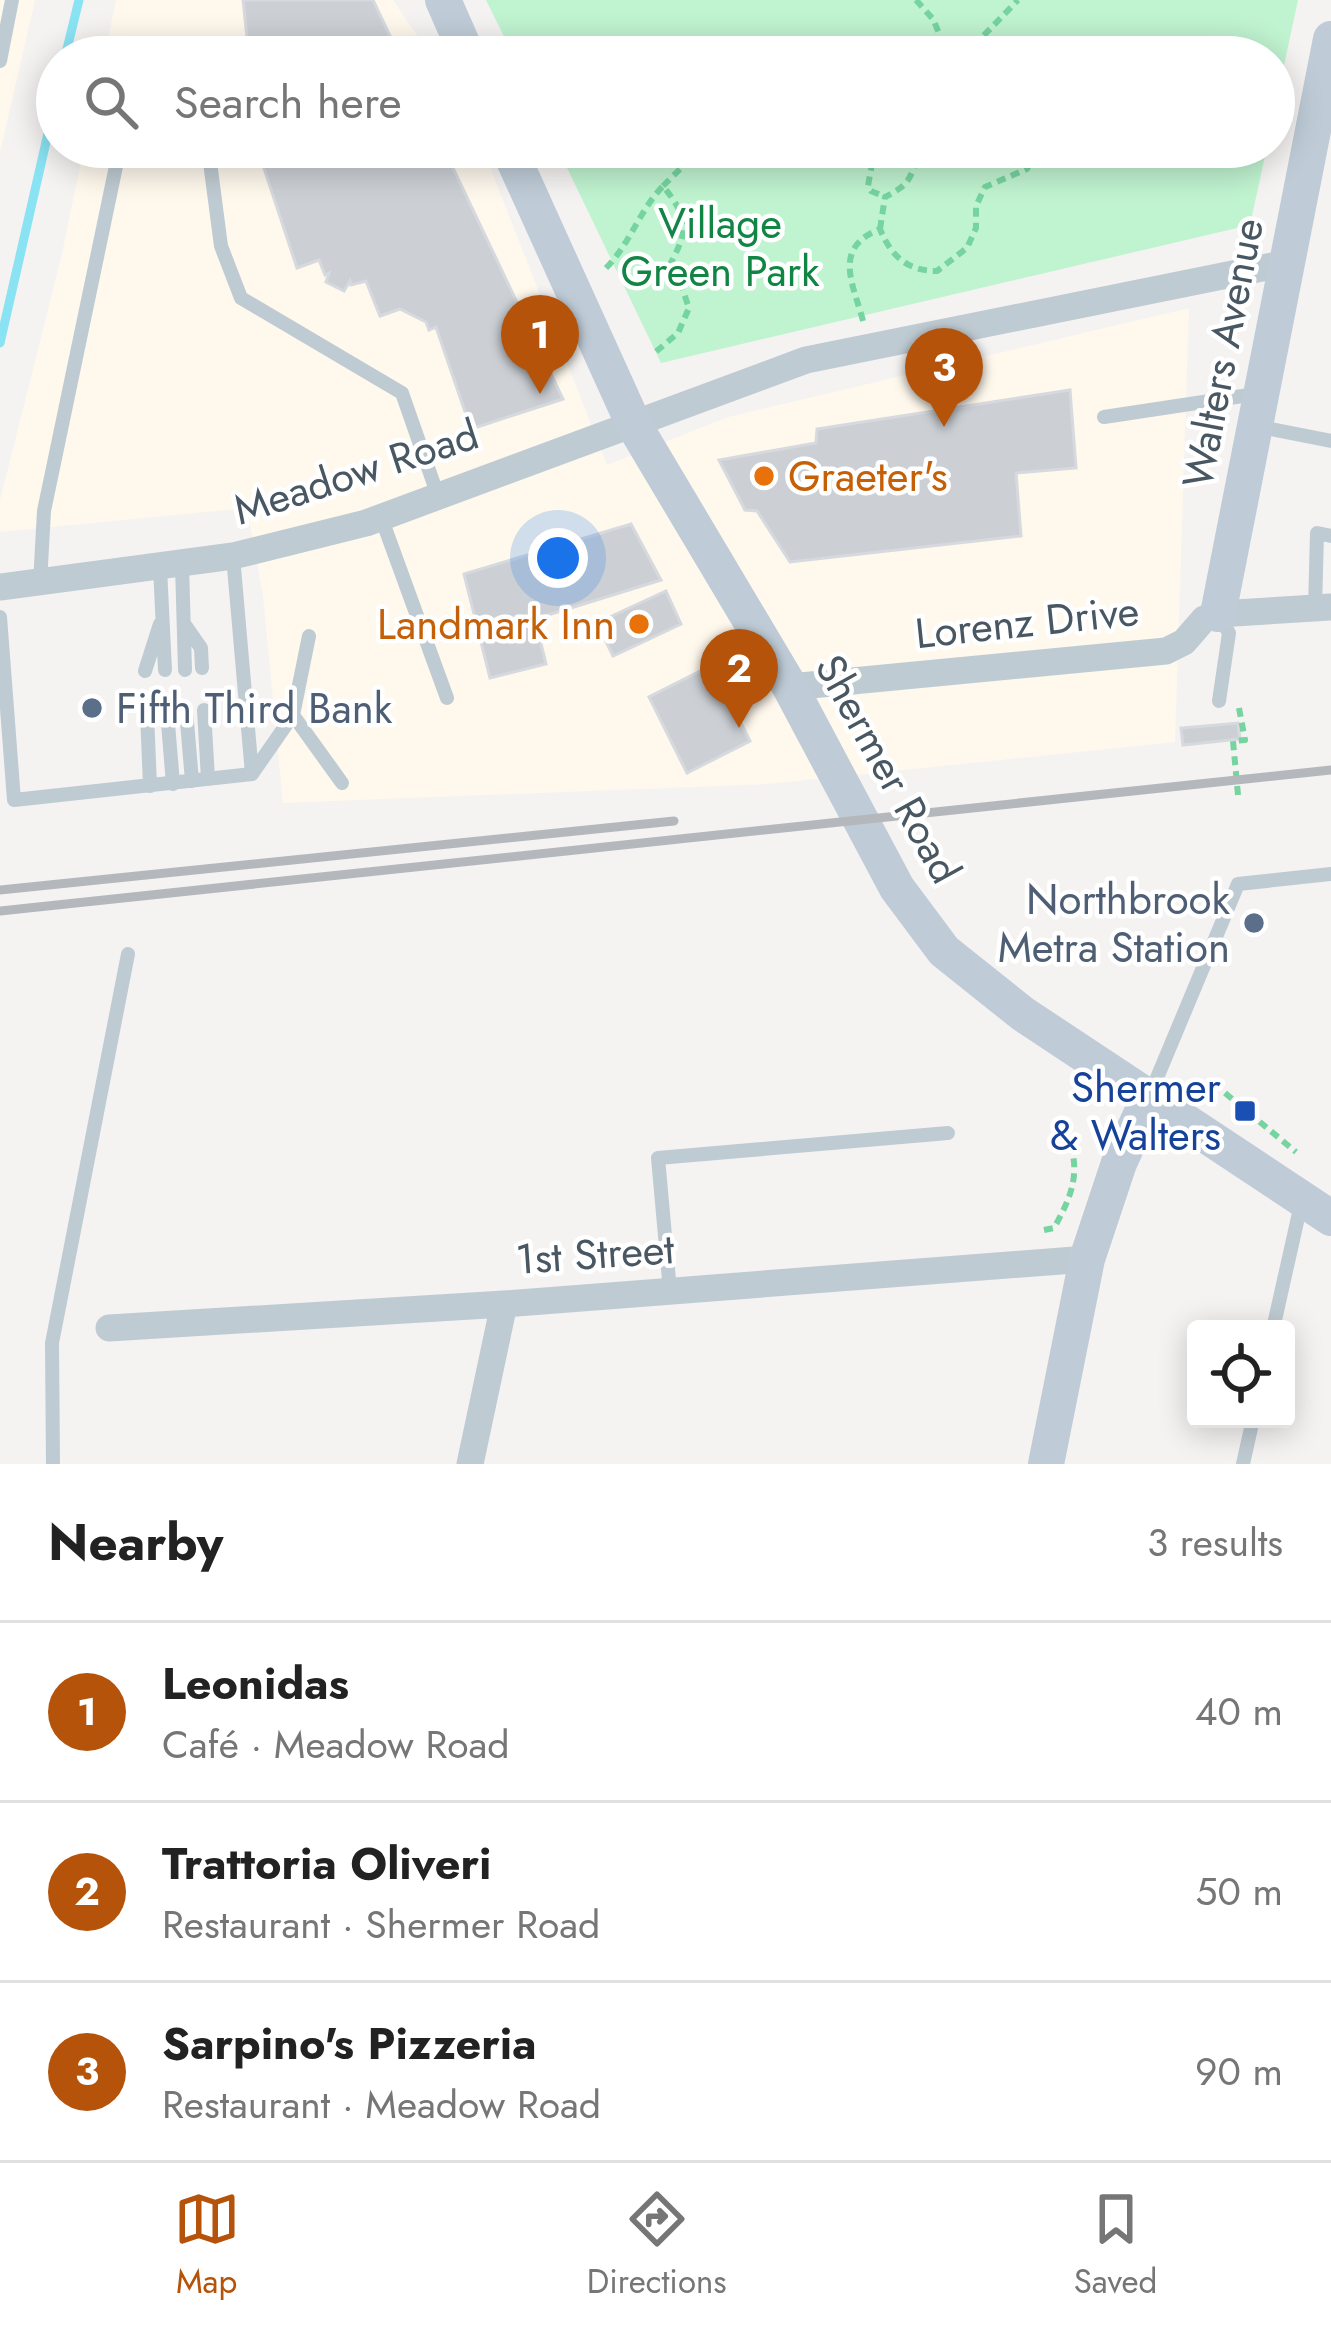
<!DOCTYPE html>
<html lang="en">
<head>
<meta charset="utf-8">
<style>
  body { margin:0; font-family:Jost,sans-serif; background:#f2f2f2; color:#222 }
  .controls { position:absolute; right:36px; bottom:36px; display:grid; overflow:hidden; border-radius:12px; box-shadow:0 6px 30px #0003 }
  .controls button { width:108px; height:108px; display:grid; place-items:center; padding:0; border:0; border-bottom:3px solid #e0e0e0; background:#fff; color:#222; font:60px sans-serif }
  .you { position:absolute; left:558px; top:558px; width:42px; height:42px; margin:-30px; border:9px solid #fff; border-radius:50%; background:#1a73e8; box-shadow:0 0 0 18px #1a73e833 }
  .badge { display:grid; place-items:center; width:78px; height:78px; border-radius:50%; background:#b45309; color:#fff; font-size:39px; font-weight:700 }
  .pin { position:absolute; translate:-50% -99px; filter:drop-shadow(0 3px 6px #0008) }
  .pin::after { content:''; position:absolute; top:63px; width:42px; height:36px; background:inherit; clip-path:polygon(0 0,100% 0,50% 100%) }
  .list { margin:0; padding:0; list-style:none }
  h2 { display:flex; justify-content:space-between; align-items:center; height:156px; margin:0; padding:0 48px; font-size:51px }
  h2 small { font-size:39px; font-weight:400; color:#767676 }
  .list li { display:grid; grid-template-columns:78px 1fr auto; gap:36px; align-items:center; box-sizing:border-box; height:180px; padding:0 48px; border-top:3px solid #e0e0e0 }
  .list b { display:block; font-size:45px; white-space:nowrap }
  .list p { margin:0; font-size:39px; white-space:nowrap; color:#767676 }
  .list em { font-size:39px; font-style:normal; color:#767676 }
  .icon { flex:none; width:66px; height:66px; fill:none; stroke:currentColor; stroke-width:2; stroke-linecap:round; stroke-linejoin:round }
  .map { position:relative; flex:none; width:1331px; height:1464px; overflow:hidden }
  .search { position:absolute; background:#fff; box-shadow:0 6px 30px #0003; left:36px; right:36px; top:36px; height:132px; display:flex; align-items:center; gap:30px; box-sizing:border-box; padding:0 42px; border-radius:66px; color:#767676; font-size:45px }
  .sheet { height:696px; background:#fff }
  nav { display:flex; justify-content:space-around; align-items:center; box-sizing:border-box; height:168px; border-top:3px solid #e0e0e0; background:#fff; font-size:33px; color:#767676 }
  nav a { display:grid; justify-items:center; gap:6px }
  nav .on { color:#b45309 }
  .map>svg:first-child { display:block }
</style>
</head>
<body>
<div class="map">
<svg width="1331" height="1464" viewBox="0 0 1331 1464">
  <rect width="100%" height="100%" fill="#f5f2f2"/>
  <path fill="#fef8ed" d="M0,0H35L0,153Z
    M116,0H393L432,57H104Z
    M84,147H482L607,465L728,417L1189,308L1175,742L768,784L283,803L263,596L247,508L0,532V500L61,258Z"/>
  <path fill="#c0f3d0" d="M486,0H1298L1274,112V57H514Z
    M557,147H1267L1250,225L661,363Z"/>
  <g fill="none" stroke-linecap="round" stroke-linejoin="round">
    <path stroke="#8ae3f3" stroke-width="9" d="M65,57L79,0
      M0,343L57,94"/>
  </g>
  <path fill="#ccd0d5" stroke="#d6d9de" stroke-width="3" d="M243,0H373L400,57H249Z
    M257,147H443L563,399L471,429L436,327L429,330L426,322L400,309L380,316L366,281L351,285L350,281L344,291L326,282L329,273L325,275L319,260L297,268Z
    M1070,390L1076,468L1016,473L1021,536L790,562L757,511L745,510L719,460L816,443L817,429Z
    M631,524L661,580L535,619L546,664L490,678L464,574Z
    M666,591L681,624L613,656L597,623Z
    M712,665L750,741L687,773L649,697Z
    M1238,723L1240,739L1183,745L1181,728Z"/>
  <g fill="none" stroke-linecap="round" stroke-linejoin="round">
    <path stroke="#75d49f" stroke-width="6" stroke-dasharray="9 6" stroke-linecap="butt" d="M916,0L933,19L949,57
      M963,57L1018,0
      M875,147L868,186L871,191L885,197
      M910,147L917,158
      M663,186L685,164L714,147
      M880,229L885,197C908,185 909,182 917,158L939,153L943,147
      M606,268C630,244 639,211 663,186C692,222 687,233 667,270L681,285L689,308L678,333L652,355
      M863,321C853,283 832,248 880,229C891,256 907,271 937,271L967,248L976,228V206L985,187L1027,169L1038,147
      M1238,795L1233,741L1245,740L1239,708
      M1225,1093L1296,1152
      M1044,1230L1054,1228C1069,1201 1081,1176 1070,1144"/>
    <path stroke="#bfcbd2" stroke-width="14" d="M0,61L12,0
      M208,147L221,246L241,298L402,393L438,496
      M1104,417L1256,394
      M1260,427L1331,441
      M381,517L447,698
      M182,565L185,670
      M160,568L165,670
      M40,583L44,511L120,147
      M1315,608L1317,533L1331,536
      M1218,614L1229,633L1219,701
      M0,617L14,800L252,774L233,556
      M185,625L201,648L202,668
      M145,671L160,624
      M186,710L192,781
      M204,710L208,779
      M167,711L173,784
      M147,714L150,786
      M293,715L342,783
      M252,774L293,715L309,636
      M1149,1097L1238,884L1331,874
      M670,1291L658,1158L948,1133
      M1273,1329L1301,1204
      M53,1464L52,1343L128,954
      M1243,1464L1253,1419"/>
    <path stroke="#bfcbd2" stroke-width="27" d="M0,587L233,556L366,523L806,360L1287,263
      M790,687L1166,651L1184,642L1204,619L1218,614L1331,607
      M109,1328L504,1304L1087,1259
      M470,1464L504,1304"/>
    <path stroke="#bfccd7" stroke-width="36" d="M443,0L468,57
      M508,147L634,425L790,687L897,888L944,951L1023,1014L1331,1218
      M1218,614L1331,39
      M1046,1464L1087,1259L1119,1163L1148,1099"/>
    <path stroke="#b4b8bd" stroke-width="9" d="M0,890L674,821
      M0,911L1331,770"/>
  </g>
  <g fill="#e8710a" stroke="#fff" stroke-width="4.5">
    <circle cx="764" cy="476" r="12"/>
    <circle cx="639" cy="624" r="12"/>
  </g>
  <g fill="#5c6f8a" stroke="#fff" stroke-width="4.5">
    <circle cx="92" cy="708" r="12"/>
    <circle cx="1254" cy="923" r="12"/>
  </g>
  <rect fill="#1a4fb4" stroke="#fff" stroke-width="4.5" x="1233" y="1099" width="24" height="24" rx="6"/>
  <g text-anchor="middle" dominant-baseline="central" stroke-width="9" stroke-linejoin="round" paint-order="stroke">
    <g font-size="42" fill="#118544" stroke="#fff">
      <text x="720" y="223">Village<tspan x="720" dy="48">Green Park</tspan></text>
    </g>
    <g font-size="42" fill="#485762" stroke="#fff">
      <text transform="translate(1223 353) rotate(-79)">Walters Avenue</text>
      <text transform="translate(356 472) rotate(-18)">Meadow Road</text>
      <text transform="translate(1027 622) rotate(-6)">Lorenz Drive</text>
      <text transform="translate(888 769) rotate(61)">Shermer Road</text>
      <text transform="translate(595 1254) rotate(-4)">1st Street</text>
    </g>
    <g font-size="42" fill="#c56008" stroke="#fff" text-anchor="start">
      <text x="788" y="476">Graeter's</text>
      <text x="615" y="624" text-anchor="end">Landmark Inn</text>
    </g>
    <g font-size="42" fill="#4e5e75" stroke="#fff" text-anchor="start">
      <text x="116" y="708">Fifth Third Bank</text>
      <text x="1230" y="899" text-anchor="end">Northbrook<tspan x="1230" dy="48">Metra Station</tspan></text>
    </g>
    <g font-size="42" fill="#164399" stroke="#fff" text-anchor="end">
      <text x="1221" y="1087">Shermer<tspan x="1221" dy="48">&amp; Walters</tspan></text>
    </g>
  </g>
</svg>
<div class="controls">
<button><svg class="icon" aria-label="locate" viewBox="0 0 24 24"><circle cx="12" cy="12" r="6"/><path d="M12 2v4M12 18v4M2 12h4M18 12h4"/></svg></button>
</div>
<div class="you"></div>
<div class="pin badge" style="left:540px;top:394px">1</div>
<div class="pin badge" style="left:739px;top:728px">2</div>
<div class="pin badge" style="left:944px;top:427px">3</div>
<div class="search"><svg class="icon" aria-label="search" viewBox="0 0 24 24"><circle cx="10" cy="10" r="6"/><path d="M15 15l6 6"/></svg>Search here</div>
</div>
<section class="sheet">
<h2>Nearby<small>3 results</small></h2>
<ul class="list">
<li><span class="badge">1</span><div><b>Leonidas</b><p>Café · Meadow Road</p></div><em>40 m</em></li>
<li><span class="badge">2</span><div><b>Trattoria Oliveri</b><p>Restaurant · Shermer Road</p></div><em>50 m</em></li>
<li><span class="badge">3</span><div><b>Sarpino's Pizzeria</b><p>Restaurant · Meadow Road</p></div><em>90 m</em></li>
</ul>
</section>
<nav>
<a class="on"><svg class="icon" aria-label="map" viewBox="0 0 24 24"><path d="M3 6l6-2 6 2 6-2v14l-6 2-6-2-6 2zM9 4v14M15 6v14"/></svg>Map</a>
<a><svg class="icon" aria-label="directions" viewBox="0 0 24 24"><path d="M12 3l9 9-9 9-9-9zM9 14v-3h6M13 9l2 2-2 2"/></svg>Directions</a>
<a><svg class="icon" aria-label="saved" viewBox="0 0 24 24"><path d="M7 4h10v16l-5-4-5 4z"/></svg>Saved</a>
</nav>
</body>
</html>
